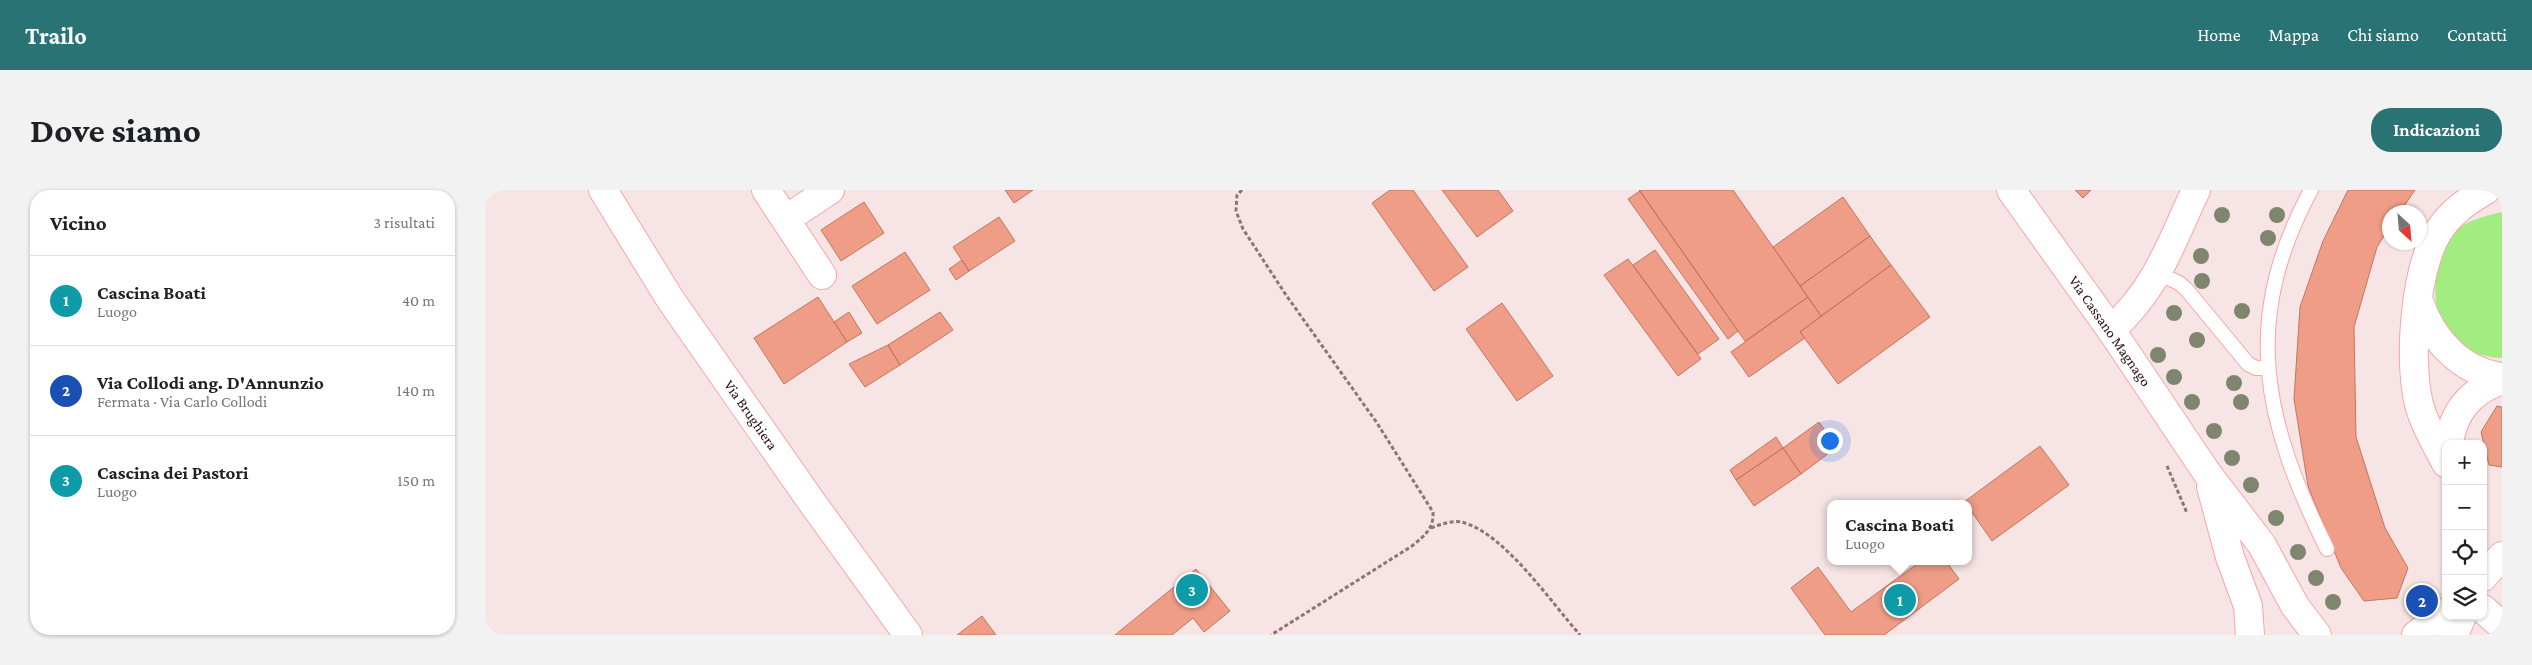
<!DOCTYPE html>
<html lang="it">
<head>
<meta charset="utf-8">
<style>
  body { margin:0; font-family:"Crimson Pro",serif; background:#f2f2f2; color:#202124 }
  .controls { position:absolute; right:15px; bottom:15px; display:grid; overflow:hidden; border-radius:10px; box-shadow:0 1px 4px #0004 }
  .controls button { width:45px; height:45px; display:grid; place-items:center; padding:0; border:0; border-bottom:1px solid #e0e0e0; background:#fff; color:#202124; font:25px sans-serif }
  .compass { position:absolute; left:1897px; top:15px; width:45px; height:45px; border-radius:50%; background:#fff; box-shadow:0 1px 4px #0004; rotate:154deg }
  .you { position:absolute; left:1344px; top:250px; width:18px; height:18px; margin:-12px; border:4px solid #fff; border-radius:50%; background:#1a73e8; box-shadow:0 0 0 8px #1a73e833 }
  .badge { display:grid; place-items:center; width:32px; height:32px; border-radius:50%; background:#297375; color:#fff; font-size:16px; font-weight:700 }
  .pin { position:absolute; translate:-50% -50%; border:2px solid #fff; box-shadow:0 1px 5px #0006 }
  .popup { position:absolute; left:1342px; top:310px; width:145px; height:65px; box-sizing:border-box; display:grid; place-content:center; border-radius:10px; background:#fff; filter:drop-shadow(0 1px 4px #0005); font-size:16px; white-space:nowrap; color:#757577 }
  .popup b { font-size:19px; color:#202124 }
  .popup::after { content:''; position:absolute; left:50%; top:100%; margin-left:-10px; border:10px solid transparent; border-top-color:#fff }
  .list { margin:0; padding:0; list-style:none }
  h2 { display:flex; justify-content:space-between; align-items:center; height:65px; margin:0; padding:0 20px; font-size:21px }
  h2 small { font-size:16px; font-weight:400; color:#757577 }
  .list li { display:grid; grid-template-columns:32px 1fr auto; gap:15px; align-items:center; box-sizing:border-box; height:90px; padding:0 20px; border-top:1px solid #e0e0e0 }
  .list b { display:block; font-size:19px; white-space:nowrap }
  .list p { margin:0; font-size:16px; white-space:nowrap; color:#757577 }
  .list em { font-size:16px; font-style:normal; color:#757577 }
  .icon { flex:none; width:28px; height:28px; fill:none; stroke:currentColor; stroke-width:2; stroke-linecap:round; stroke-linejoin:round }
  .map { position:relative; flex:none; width:2017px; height:445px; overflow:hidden; border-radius:20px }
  header { display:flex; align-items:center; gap:30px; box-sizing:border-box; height:70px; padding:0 25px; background:#297375; color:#fff }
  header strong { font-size:24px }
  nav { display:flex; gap:28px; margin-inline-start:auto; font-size:18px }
  .intro { display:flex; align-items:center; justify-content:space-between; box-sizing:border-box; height:120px; padding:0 30px }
  h1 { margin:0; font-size:35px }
  .button { padding:12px 22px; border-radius:20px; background:#297375; color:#fff; font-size:18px; font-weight:700 }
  main { display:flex; gap:30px; padding:0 30px }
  aside { flex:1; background:#fff; border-radius:20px; box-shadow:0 1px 4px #0004 }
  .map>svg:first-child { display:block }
</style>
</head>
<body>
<header>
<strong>Trailo</strong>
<nav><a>Home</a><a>Mappa</a><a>Chi siamo</a><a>Contatti</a></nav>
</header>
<div class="intro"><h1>Dove siamo</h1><a class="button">Indicazioni</a></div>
<main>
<aside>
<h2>Vicino<small>3 risultati</small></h2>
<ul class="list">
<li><span class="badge" style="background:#0f9aa8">1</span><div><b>Cascina Boati</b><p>Luogo</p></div><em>40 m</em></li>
<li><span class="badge" style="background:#1a4fb4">2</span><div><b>Via Collodi ang. D'Annunzio</b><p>Fermata · Via Carlo Collodi</p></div><em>140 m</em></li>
<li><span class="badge" style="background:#0f9aa8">3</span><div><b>Cascina dei Pastori</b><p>Luogo</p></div><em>150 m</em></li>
</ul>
</aside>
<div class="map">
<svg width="2017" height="445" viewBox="0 0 2017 445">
  <rect width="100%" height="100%" fill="#f7e4e4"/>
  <path fill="#a1ed7f" d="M2017,22V168C1965,166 1942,127 1953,78C1956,67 1960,50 1968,43C1981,30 2000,26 2017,22Z"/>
  <path fill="#ef9d86" stroke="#c3755f" d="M520,0H548L529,13Z
    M905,0H928L983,77L949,101L887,13Z
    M957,0H1013L1028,21L992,47Z
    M1154,0H1248L1323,107L1260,151Z
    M1590,0H1606L1598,8Z
    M1863,0H1930L1915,22H1904V38L1892,57L1869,137L1871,247L1900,338L1923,378L1912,408L1879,411L1856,378L1823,296L1809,209L1815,117L1838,51Z
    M1155,1L1253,141L1243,149L1143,9Z
    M1358,7L1385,46L1315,96L1288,57Z
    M379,12L399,43L356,71L336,40Z
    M514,27L530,51L484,81L468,57Z
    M1385,46L1406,75L1336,126L1315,96Z
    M1170,60L1234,149L1213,164L1148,75Z
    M420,62L445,100L392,134L367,96Z
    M1143,69L1216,169L1193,186L1119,85Z
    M477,70L484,81L471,90L464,79Z
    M1406,75L1445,127L1353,194L1315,142Z
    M333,107L362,152L299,194L269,148Z
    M1323,107L1336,126L1315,142L1320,148L1264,187L1246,162Z
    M1017,113L1068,186L1032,211L981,139Z
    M364,122L377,143L362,152L349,132Z
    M455,122L468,140L415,175L403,155Z
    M403,155L415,175L380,197L364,174Z
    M2012,216L2017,217V277L2004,275L1996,242Z
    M1334,232L1352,257L1316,284L1298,258Z
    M1291,247L1298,258L1251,290L1245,280Z
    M1555,256L1584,295L1507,351L1484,318V314L1479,312Z
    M1298,258L1316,284L1269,316L1251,290Z
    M1436,371H1461L1474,389L1399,445H1340L1306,398L1333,377L1366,422Z
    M711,379L745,421L719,442L708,428L687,445H630Z
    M497,426L511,445H472Z"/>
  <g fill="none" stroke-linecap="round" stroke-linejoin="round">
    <defs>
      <path id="service" d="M1826,0C1755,132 1779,231 1842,359
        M1673,83L1694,93L1702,100L1763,174L1771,178H1782"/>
      <path id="minor" d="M118,0L185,109L326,311L423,445
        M281,0L337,85
        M301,29L345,0
        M1934,111C1946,149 1976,182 2017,187
        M1626,140C1673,97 1685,55 1711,0
        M1964,254C1968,221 1986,201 2017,190
        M1961,273C1952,256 1942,239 1936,221C1922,179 1929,80 1953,42C1965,23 1982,11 2001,0
        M1998,387L2017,366
        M1998,419L2017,436
        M1931,445L1961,422
        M1969,445L1977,426"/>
      <path id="tertiary" d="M1526,0L1626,140L1722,283L1777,355L1810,416L1832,445
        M1726,297L1745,367L1763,416L1765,445"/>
    </defs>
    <use href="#service" stroke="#fba4a8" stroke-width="16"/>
    <use href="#minor" stroke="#fba4a8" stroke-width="30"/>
    <use href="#tertiary" stroke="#fba4a8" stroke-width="30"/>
    <path stroke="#8e7476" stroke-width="3" stroke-dasharray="4 2.5" stroke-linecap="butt" d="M757,0L752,5L751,21L758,39L801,105L892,233L948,322C949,339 939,346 927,356L786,445
      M1682,276L1702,323
      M946,338C957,334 969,329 980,333C1021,346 1066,412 1095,445"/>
    <use href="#service" stroke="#fff" stroke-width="14"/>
    <use href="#minor" stroke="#fff" stroke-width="28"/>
    <use href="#tertiary" stroke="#fff" stroke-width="28"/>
  </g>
  <g fill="#7f866e">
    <circle cx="1737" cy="25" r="8"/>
    <circle cx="1792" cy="25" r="8"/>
    <circle cx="1783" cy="48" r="8"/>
    <circle cx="1716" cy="66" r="8"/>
    <circle cx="1717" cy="91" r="8"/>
    <circle cx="1757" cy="121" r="8"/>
    <circle cx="1689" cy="123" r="8"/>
    <circle cx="1712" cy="150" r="8"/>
    <circle cx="1673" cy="165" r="8"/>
    <circle cx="1689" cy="187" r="8"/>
    <circle cx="1749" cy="193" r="8"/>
    <circle cx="1707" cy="212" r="8"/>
    <circle cx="1756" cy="212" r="8"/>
    <circle cx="1729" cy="241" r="8"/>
    <circle cx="1747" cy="268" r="8"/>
    <circle cx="1766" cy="295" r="8"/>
    <circle cx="1791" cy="328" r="8"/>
    <circle cx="1813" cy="362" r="8"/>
    <circle cx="1831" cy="388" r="8"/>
    <circle cx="1848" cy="412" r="8"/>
  </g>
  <g text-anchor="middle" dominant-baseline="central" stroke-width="4" stroke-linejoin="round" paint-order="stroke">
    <g font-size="15" fill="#2e0e11" stroke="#fff">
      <text transform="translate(1625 141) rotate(55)">Via Cassano Magnago</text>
      <text transform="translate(266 225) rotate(55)">Via Brughiera</text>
    </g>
  </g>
</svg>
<div class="controls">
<button>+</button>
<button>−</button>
<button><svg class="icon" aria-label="locate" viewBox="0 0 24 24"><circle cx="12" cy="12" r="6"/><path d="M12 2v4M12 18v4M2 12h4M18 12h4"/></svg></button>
<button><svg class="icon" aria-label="layers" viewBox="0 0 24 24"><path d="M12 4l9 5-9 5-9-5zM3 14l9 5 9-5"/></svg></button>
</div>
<svg class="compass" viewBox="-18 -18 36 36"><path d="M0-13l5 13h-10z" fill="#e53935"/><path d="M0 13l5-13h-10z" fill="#757577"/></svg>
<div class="you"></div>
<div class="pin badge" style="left:1415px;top:410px;background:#0f9aa8">1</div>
<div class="popup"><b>Cascina Boati</b>Luogo</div>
<div class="pin badge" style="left:1937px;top:411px;background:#1a4fb4">2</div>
<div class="pin badge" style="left:707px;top:400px;background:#0f9aa8">3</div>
</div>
</main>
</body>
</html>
